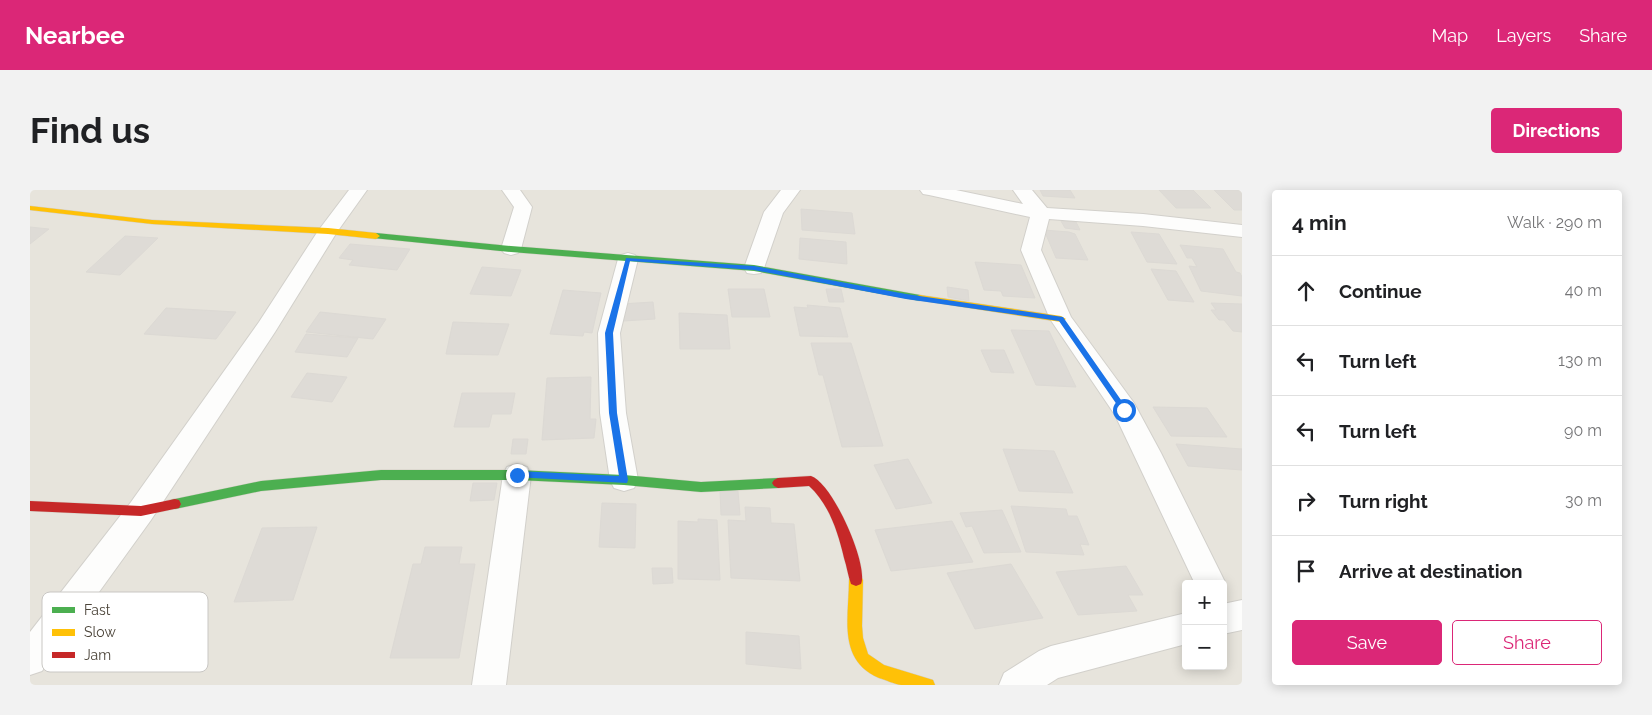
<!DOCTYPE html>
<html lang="en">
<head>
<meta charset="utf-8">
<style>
  body { margin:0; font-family:Raleway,sans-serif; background:#f2f2f2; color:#202124 }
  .controls { position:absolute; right:15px; bottom:15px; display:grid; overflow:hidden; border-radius:5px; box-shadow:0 2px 12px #0003 }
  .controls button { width:45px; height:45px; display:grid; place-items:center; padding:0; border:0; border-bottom:1px solid #e0e0e0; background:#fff; color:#202124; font:25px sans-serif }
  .stop { position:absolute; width:15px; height:15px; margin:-11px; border:4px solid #1a73e8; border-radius:50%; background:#fff }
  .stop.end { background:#1a73e8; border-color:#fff; box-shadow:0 1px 5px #0008 }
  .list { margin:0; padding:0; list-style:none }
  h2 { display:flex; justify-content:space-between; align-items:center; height:65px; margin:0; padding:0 20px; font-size:21px }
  h2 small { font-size:16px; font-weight:400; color:#757577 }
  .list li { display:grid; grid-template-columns:32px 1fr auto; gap:15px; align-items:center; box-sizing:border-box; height:70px; padding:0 20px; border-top:1px solid #e0e0e0 }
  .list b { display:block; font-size:19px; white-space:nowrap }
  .list em { font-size:16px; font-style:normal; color:#757577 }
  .actions { display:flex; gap:10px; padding:15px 20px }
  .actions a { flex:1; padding:11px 0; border:1px solid #db2777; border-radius:5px; text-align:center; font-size:18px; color:#db2777 }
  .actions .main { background:#db2777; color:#fff }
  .icon { flex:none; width:28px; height:28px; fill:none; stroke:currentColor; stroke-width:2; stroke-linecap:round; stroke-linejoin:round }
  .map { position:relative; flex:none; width:1212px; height:495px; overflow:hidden; border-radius:5px }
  header { display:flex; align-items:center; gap:30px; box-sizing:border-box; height:70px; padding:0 25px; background:#db2777; color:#fff }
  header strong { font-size:24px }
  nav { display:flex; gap:28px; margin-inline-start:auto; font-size:18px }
  .intro { display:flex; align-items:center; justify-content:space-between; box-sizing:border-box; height:120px; padding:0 30px }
  h1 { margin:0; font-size:35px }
  .button { padding:12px 22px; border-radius:5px; background:#db2777; color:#fff; font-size:18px; font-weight:700 }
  main { display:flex; gap:30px; padding:0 30px }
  aside { flex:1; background:#fff; border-radius:5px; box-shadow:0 2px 12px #0003 }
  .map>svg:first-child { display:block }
</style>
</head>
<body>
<header>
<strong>Nearbee</strong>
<nav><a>Map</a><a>Layers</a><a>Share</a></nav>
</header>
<div class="intro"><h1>Find us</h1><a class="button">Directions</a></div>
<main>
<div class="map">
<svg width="1212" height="495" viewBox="0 0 1212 495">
  <rect width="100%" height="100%" fill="#f4f2ee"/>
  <path fill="#e7e4dc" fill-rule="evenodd" d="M0,0H1212V495H0ZM1156,394H1193V476H1156Z"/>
  <path fill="#dedbd6" stroke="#dcd9d4" d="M1010,0H1040L1045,8L1013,6Z
    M1129,0H1163L1181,18H1146Z
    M1184,0H1212V20H1204Z
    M771,19L822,23L825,44L772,40Z
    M1031,31L1046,32L1050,40L1035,38Z
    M0,37L19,39L0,54Z
    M1014,40L1039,42L1045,44L1058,70L1026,68Z
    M1101,42L1129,44L1147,74L1117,72Z
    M95,46L128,48L90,85L56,82Z
    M770,48L816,52L817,74L769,69Z
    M320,54L380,59L367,80L319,75L323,70L309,68Z
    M1150,55L1193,59L1206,82L1210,83L1212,87V106L1171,101L1159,76L1167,77L1162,68H1157Z
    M945,72L991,75L1005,108L973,106L971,101L954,100Z
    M452,77L491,80L481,106L440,104Z
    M1121,79L1146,81L1164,112L1138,110Z
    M917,97L938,100L939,111L918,107Z
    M698,99H734L740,127H702Z
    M796,99H811L814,112H799Z
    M533,100L571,103L562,143L554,142L553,146L520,144Z
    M623,112L625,129L593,131L591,114Z
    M1181,113L1212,114V142L1203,141L1194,130H1189L1181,120H1186Z
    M777,115L810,118L818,147L770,146L764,117L778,118Z
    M136,118L206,122L186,149L114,144Z
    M290,122L356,129L343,149L276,142Z
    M649,123L697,125L700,159H650Z
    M423,132L479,134L468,165L416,164Z
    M981,140L1019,141L1046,197L1006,195Z
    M276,144L328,148L317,167L265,162Z
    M781,153H821L853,256L812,257L793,185H789Z
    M951,160H974L984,183L961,182Z
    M277,183L317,187L302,212L261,207Z
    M561,187L560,229H566L564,248L512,250L517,188Z
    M432,203H485L481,224H462L459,237H424Z
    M1123,217L1177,218L1197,247L1141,246Z
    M483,249H498L496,264H481Z
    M1146,254L1212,259V280L1158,276Z
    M973,259L1024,261L1043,303L989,301Z
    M878,269L902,313L866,319L844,275Z
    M443,293H467L464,310L440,311Z
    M690,301H708L710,325H691Z
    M572,313L606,314L605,358L569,357Z
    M981,316L1036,319L1038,326H1047L1059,355L1050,354L1054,365L996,362Z
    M715,317L740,318L741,333L764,334L770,391L701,388L698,330L716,331Z
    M972,320L991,362L954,363L942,336L936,337L930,323Z
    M668,329L687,330L690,390L648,389V331L668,332Z
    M922,331L943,372L861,381L845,340Z
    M287,337L263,410L204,412L232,338Z
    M395,357H432L429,374H445L429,468H360L383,374H391Z
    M981,374L1013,428L945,439L917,383Z
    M1096,376L1113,405H1098L1107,421L1048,425L1026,382Z
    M622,378H642L643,393L623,394Z
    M716,442L769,446L771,479L716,474Z"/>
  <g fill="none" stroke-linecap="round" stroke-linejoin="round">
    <defs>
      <path id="street" d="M319,0H337L307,42L245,142L121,330L12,481L0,485V442L101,312L229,132L288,41Z
        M472,0H490L502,17L491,59L488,63L481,65L474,63L471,59L484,17Z
        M751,0H770L753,23L734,78L731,83L724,84L717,83L714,78L734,22Z
        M890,0H926L993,14L983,0H1002L1017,18L1113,24L1212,35V47L1113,36L1019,29L1011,60L1041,127L1104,213L1131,263L1196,394L1193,401V394H1165L1085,225L1020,129L991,60L1000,27L899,5L893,4Z
        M598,63L605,65L608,69L590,143L596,223L608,290L604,298L594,301L584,298L580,290L570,223L568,143L588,69L591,65Z
        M487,274L497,277L501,285L476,495H442L473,285L477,277Z
        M1212,410V440L1193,444V414Z
        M1156,423V454L1028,488L1017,495H969L974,483L1009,461L1021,456Z"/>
      <path id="fast" d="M346,43L481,56L724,75L890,105L895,108L890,111L724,81L481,62L343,48V44Z
        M351,280H487L594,285L671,292L748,288L752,290L754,293L752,296L748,298L671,302L594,295L487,290H351L231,301L145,319L141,318L139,314L141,310L145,309L231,291Z"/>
      <path id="slow" d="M0,16L122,30L298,38L346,43L350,46L346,49L298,44L122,34L0,20Z
        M890,105L1031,126L1036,129L1031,132L887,110V106Z
        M826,384L831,386L833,390L832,436L833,448L838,464L854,475L903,490L905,495C894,495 882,495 871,495C864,494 856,490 849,488C807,470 819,427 819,390L821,386Z"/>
      <path id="jam" d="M781,286C803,293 839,376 831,394L826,396L821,394C818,386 817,377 814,368C808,342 799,314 779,296L748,298L744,296L742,293L744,290L748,288Z
        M145,309L149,310L151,314L149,318L111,326L0,321V311L111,316Z"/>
    </defs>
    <use href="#street" stroke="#d2d0cb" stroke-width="2"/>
    <use href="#fast" stroke="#d3cfc5" stroke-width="1"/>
    <use href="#slow" stroke="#d3cfc5" stroke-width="1"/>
    <use href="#jam" stroke="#d3cfc5" stroke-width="1"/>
    <use href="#street" fill="#fdfdfc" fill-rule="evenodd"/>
    <use href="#fast" fill="#4caf50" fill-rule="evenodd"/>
    <use href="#slow" fill="#ffc107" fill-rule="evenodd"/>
    <use href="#jam" fill="#c62828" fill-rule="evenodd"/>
  </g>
  <path fill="#1a73e8" d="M596,68L724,76L876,104L1033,127L1098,220L1094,223L1092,222L1029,131L876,109L724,80L600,71L583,143L587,223L598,290L597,293L484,287L483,285L487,281L589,286L579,223L575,143Z"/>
  <rect x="12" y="402" width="166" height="80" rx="8" fill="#fff" stroke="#c9c7c4" stroke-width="1"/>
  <rect x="22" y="417" width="23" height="6" fill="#4caf50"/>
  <rect x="22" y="439" width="23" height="7" fill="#ffc107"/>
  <rect x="22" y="462" width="23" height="6" fill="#c62828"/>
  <g font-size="14" fill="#4b4439">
    <text x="54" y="425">Fast</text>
    <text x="54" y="447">Slow</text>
    <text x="54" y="470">Jam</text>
  </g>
</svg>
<div class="controls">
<button>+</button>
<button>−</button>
</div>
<div class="stop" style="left:1094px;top:220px"></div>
<div class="stop end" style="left:487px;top:285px"></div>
</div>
<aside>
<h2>4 min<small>Walk · 290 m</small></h2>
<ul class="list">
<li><svg class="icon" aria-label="ahead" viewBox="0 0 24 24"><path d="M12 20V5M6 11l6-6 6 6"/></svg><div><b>Continue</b></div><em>40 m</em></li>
<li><svg class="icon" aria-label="left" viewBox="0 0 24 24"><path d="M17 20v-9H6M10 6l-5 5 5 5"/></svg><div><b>Turn left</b></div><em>130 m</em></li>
<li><svg class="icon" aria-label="left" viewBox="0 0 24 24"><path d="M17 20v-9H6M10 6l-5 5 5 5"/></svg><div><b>Turn left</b></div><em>90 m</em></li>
<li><svg class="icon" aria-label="right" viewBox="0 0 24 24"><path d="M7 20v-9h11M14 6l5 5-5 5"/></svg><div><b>Turn right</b></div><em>30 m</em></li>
<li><svg class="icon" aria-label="arrive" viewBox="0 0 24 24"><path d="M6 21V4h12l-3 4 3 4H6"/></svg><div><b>Arrive at destination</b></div></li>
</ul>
<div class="actions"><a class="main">Save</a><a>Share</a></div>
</aside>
</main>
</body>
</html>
